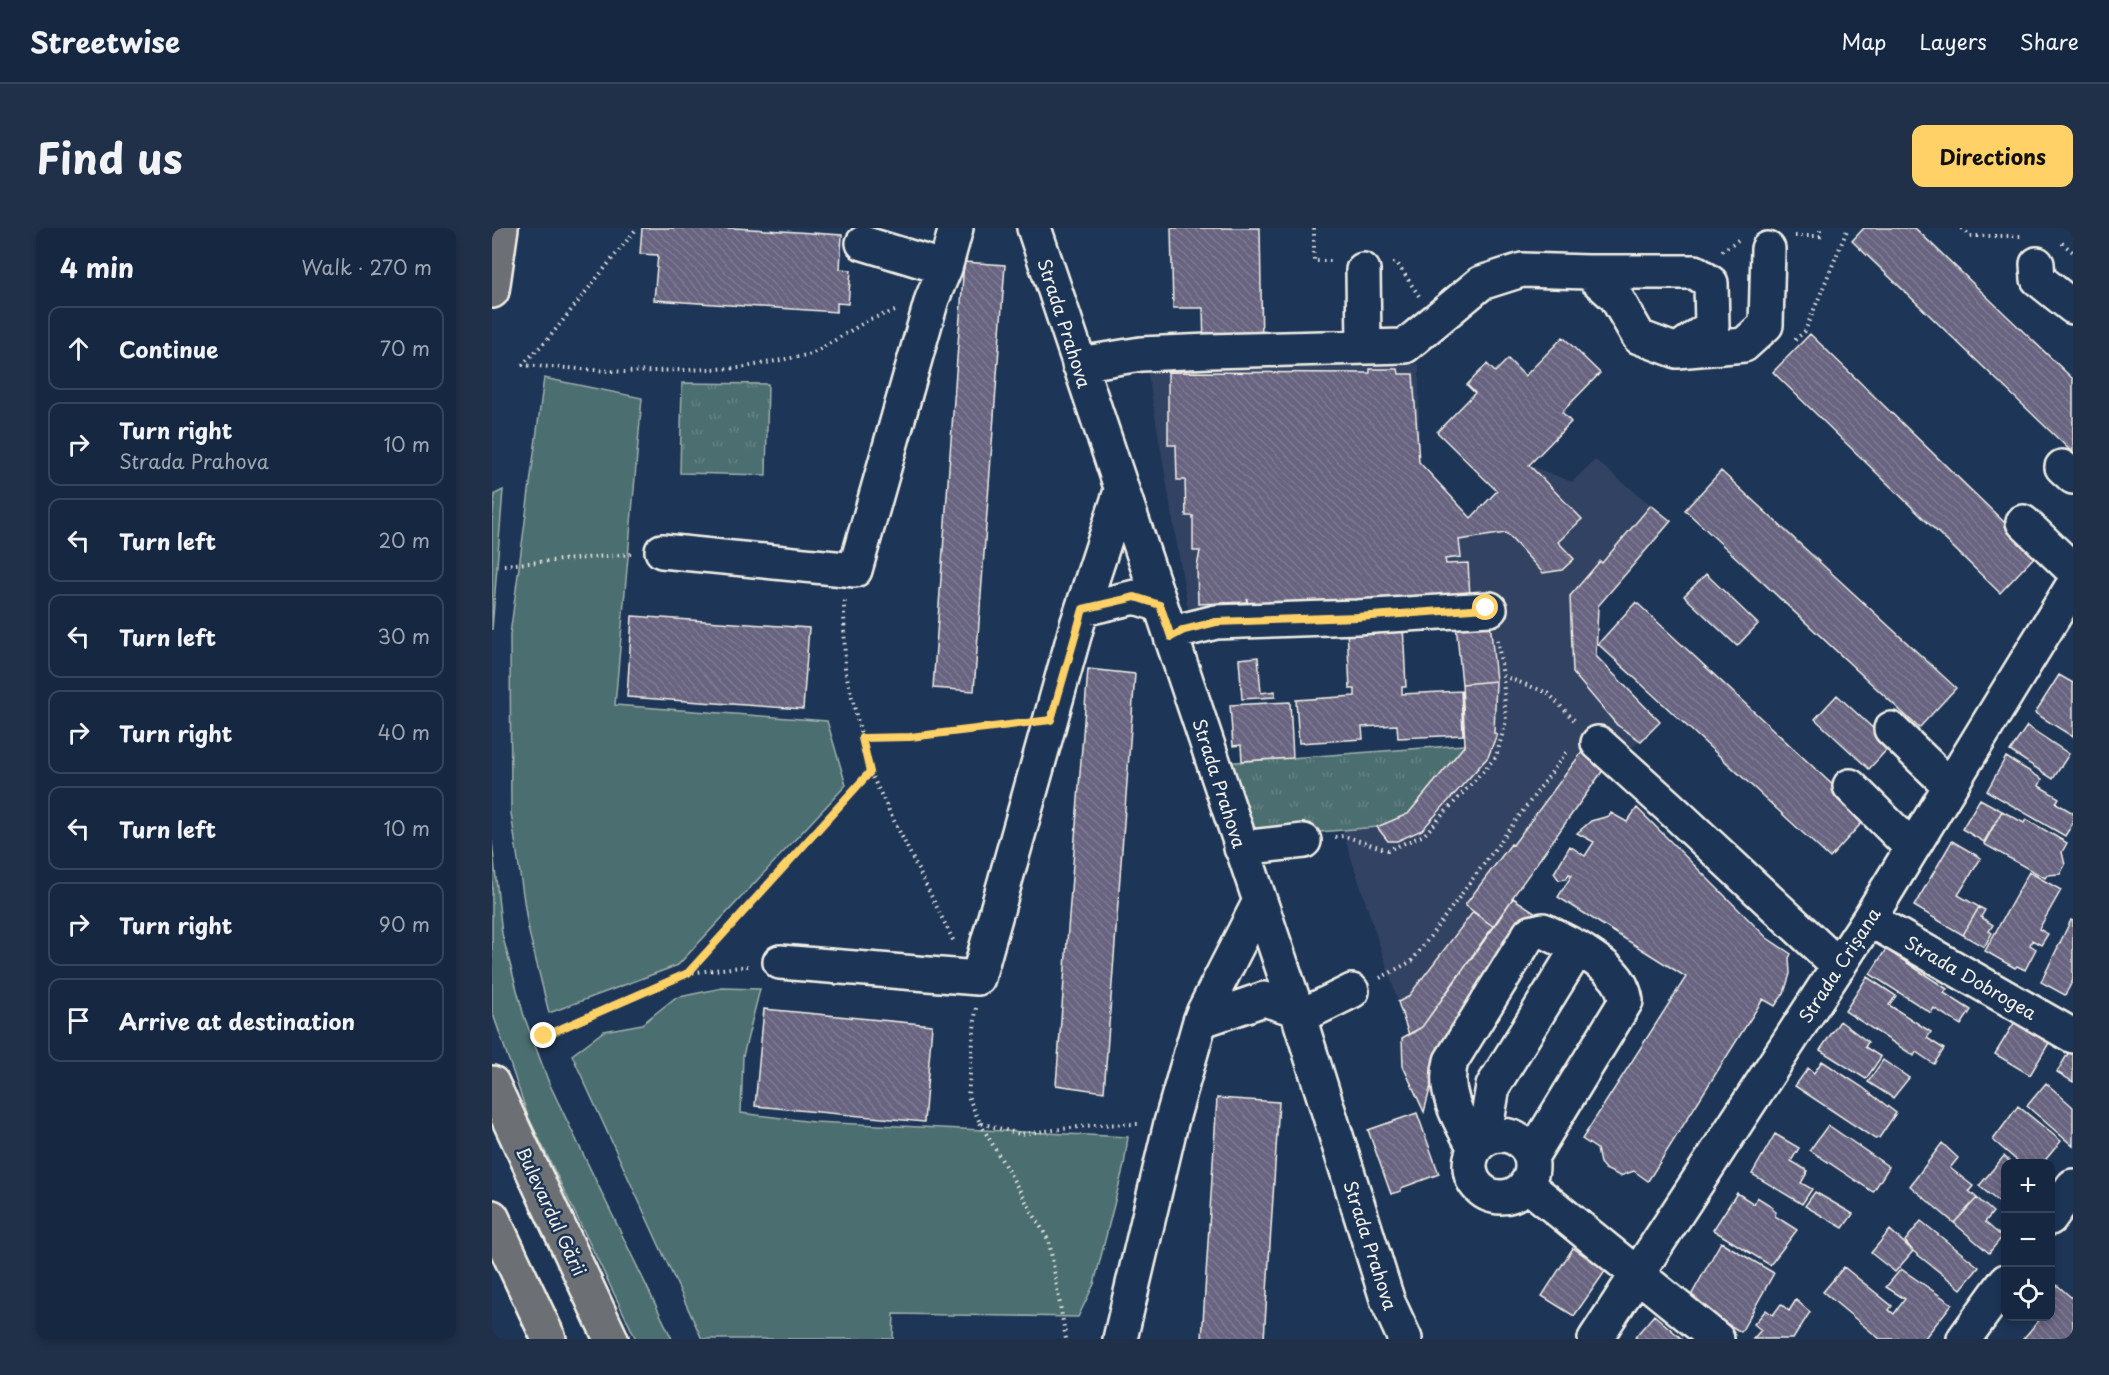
<!DOCTYPE html>
<html lang="en">
<head>
<meta charset="utf-8">
<style>
  body { margin:0; font-family:"Playpen Sans",sans-serif; background:#1f3048; color:#f1f3f6 }
  .controls { position:absolute; right:18px; bottom:18px; display:grid; overflow:hidden; border-radius:12px; box-shadow:0 3px 9px #0003 }
  .controls button { width:54px; height:54px; display:grid; place-items:center; padding:0; border:0; border-bottom:2px solid #35445a; background:#162841; color:#f1f3f6; font:30px sans-serif }
  .stop { position:absolute; width:18px; height:18px; margin:-14px; border:4px solid #ffd166; border-radius:50%; background:#fff }
  .stop.end { background:#ffd166; border-color:#fff; box-shadow:0 2px 6px #0008 }
  .list { margin:0; padding:0; list-style:none }
  h2 { display:flex; justify-content:space-between; align-items:center; height:78px; margin:0; padding:0 24px; font-size:26px }
  h2 small { font-size:20px; font-weight:400; color:#9ea6b1 }
  .list li { display:grid; grid-template-columns:39px 1fr auto; gap:18px; align-items:center; box-sizing:border-box; height:84px; margin:0 12px 12px; padding:0 12px; border:2px solid #35445a; border-radius:12px }
  .list b { display:block; font-size:22px; white-space:nowrap }
  .list p { margin:0; font-size:20px; white-space:nowrap; color:#9ea6b1 }
  .list em { font-size:20px; font-style:normal; color:#9ea6b1 }
  .icon { flex:none; width:33px; height:33px; fill:none; stroke:currentColor; stroke-width:2; stroke-linecap:round; stroke-linejoin:round }
  .map { position:relative; flex:none; width:1581px; height:1111px; overflow:hidden; border-radius:12px }
  header { display:flex; align-items:center; gap:36px; box-sizing:border-box; height:84px; padding:0 30px; background:#162841; border-bottom:2px solid #35445a }
  header strong { font-size:28px }
  nav { display:flex; gap:33px; margin-inline-start:auto; font-size:21px }
  .intro { display:flex; align-items:center; justify-content:space-between; box-sizing:border-box; height:144px; padding:0 36px }
  h1 { margin:0; font-size:42px }
  .button { padding:15px 27px; border-radius:12px; background:#ffd166; color:#111; font-size:21px; font-weight:700 }
  main { display:flex; gap:36px; padding:0 36px }
  aside { flex:1; background:#162841; border-radius:12px; box-shadow:0 3px 9px #0003 }
  .map>svg:first-child { display:block }
</style>
</head>
<body>
<header>
<strong>Streetwise</strong>
<nav><a>Map</a><a>Layers</a><a>Share</a></nav>
</header>
<div class="intro"><h1>Find us</h1><a class="button">Directions</a></div>
<main>
<aside>
<h2>4 min<small>Walk · 270 m</small></h2>
<ul class="list">
<li><svg class="icon" aria-label="ahead" viewBox="0 0 24 24"><path d="M12 20V5M6 11l6-6 6 6"/></svg><div><b>Continue</b></div><em>70 m</em></li>
<li><svg class="icon" aria-label="right" viewBox="0 0 24 24"><path d="M7 20v-9h11M14 6l5 5-5 5"/></svg><div><b>Turn right</b><p>Strada Prahova</p></div><em>10 m</em></li>
<li><svg class="icon" aria-label="left" viewBox="0 0 24 24"><path d="M17 20v-9H6M10 6l-5 5 5 5"/></svg><div><b>Turn left</b></div><em>20 m</em></li>
<li><svg class="icon" aria-label="left" viewBox="0 0 24 24"><path d="M17 20v-9H6M10 6l-5 5 5 5"/></svg><div><b>Turn left</b></div><em>30 m</em></li>
<li><svg class="icon" aria-label="right" viewBox="0 0 24 24"><path d="M7 20v-9h11M14 6l5 5-5 5"/></svg><div><b>Turn right</b></div><em>40 m</em></li>
<li><svg class="icon" aria-label="left" viewBox="0 0 24 24"><path d="M17 20v-9H6M10 6l-5 5 5 5"/></svg><div><b>Turn left</b></div><em>10 m</em></li>
<li><svg class="icon" aria-label="right" viewBox="0 0 24 24"><path d="M7 20v-9h11M14 6l5 5-5 5"/></svg><div><b>Turn right</b></div><em>90 m</em></li>
<li><svg class="icon" aria-label="arrive" viewBox="0 0 24 24"><path d="M6 21V4h12l-3 4 3 4H6"/></svg><div><b>Arrive at destination</b></div></li>
</ul>
</aside>
<div class="map">
<svg width="1581" height="1111" viewBox="0 0 1581 1111">
  <defs>
    <pattern id="park-tufts" width="24" height="20" patternUnits="userSpaceOnUse" patternTransform="scale(1.5)"><rect width="24" height="20" fill="#4c6e70"/><path d="M3 7l-1-3M5 7V3M7 7l1-3M15 17l-1-3M17 17v-4M19 17l1-3" fill="none" stroke="#668384"/></pattern>
    <pattern id="building-back-hatch" width="6" height="6" patternUnits="userSpaceOnUse" patternTransform="scale(1.5)"><rect width="6" height="6" fill="#676380"/><path d="M-1 5l2 2M0 0l6 6M5-1l2 2" fill="none" stroke="#7d7a92"/></pattern>
  </defs>
  <rect width="100%" height="100%" fill="#1d3557"/>
  <filter id="ink" filterUnits="userSpaceOnUse"><feTurbulence type="fractalNoise" baseFrequency=".0167" numOctaves="2"/><feDisplacementMap in="SourceGraphic" scale="12" xChannelSelector="R" yChannelSelector="G"/><feConvolveMatrix kernelMatrix="1 2 1 2 8 2 1 2 1" color-interpolation-filters="sRGB"/></filter>
  <g filter="url(#ink)">
    <path fill="#334363" d="M927,136V234L979,289L1037,237L1080,254L1103,232L1179,293L1106,378L1104,428L1168,494L1149,513L1114,538L1020,669L1021,670L930,799L917,807L850,602L885,599L973,517L970,456L961,379L697,387L655,140Z"/>
    <path fill="#4c6e70" stroke="#a0b0ac" stroke-width="1.5" d="M52,150L150,170L123,477L335,493L354,557L186,737L57,785L36,700L19,585L18,407Z
      M11,262L0,402V293L3,266Z
      M0,613L10,706L32,788L57,855L180,1111H144L36,888L0,783Z
      M230,760L268,761L251,828L249,885L322,894L636,909L632,937L602,1056L586,1089L402,1086L401,1111H210L80,827L112,803L150,796L183,770Z"/>
    <path fill="url(#park-tufts)" stroke="#a0b0ac" stroke-width="1.5" d="M190,155L276,156L274,247L188,245Z
      M973,517L916,586L885,599L758,610L731,535Z"/>
    <path fill="url(#building-back-hatch)" stroke="#f4f1e8" stroke-width="1.5" d="M150,0H243L350,7L348,41L359,42L356,76L345,75V84L162,72L166,27L148,26Z
      M679,0H768L770,118L712,122L711,80H681Z
      M1372,0H1423L1581,151V225L1360,13Z
      M472,34L513,37L482,463L441,460Z
      M1318,106L1545,326L1508,365L1281,144Z
      M1071,109L1108,145L1070,184L1079,194L1037,237L1090,291L1066,314L1082,331L1070,342L1051,345L1014,305L967,312L969,329L953,331L954,336L976,335L978,369L756,382L755,370L754,374L706,376L705,339L708,323H701V288H694L693,252H685L684,217H676V144L878,145V141H906L907,146H921L927,234L979,290L1005,263L945,204L983,165L975,157L995,136L1003,144L1016,131L1033,148Z
      M1229,243L1464,460L1427,500L1193,282Z
      M1159,277L1179,293L1106,378L1104,428L1168,494L1149,513L1125,497L1081,445L1078,368L1108,333L1110,335Z
      M1214,346L1266,396L1245,418L1192,368Z
      M1144,374L1375,589L1338,630L1106,416Z
      M140,388L317,400L311,481L135,469Z
      M998,393L1004,453L970,456L964,396Z
      M911,397L914,459H910V466L969,463L971,507L906,510L905,497L870,499L871,511L807,515L804,472L863,468V461H858L855,400Z
      M766,429L769,465L783,463V469L750,471L747,431Z
      M596,441L643,446L612,864L564,857Z
      M1567,447L1581,455V509L1543,485Z
      M1004,453L1002,505L1005,506L996,529L930,602L905,613H896L885,599L916,586L973,517L970,456Z
      M1345,467L1399,517L1377,541L1323,491Z
      M798,474L801,530L750,533L749,517L741,518L738,477Z
      M1535,498L1577,526L1561,551L1518,523Z
      M1093,520L1114,538L1020,670H1021L1002,699L973,677L1019,616L1021,617Z
      M1514,529L1550,551L1547,558L1567,570L1564,575L1581,585V595L1573,608L1495,563Z
      M1488,571L1510,583L1492,614L1470,601Z
      M1145,580L1275,710L1299,726L1297,730L1298,746L1292,765L1283,778L1271,771L1156,953L1142,943L1128,948L1113,941L1108,935L1105,921L1090,911L1194,749L1066,669L1080,647L1077,646L1074,651L1067,652L1062,645L1078,618L1093,628L1102,614L1085,605L1099,593L1117,588L1119,585L1135,594Z
      M1510,583L1532,595L1534,591L1575,615L1570,624L1573,637L1568,646L1555,647L1553,650L1492,616Z
      M1460,613L1489,630L1466,667L1487,679L1471,707L1422,678Z
      M1537,644L1569,662L1547,701L1556,706L1549,717L1540,712L1538,717L1544,721L1533,742L1525,738L1523,740L1493,723Z
      M1021,670L1044,685L948,823L932,884L911,838L910,810L930,799Z
      M1487,679L1493,682L1489,689L1501,697L1497,703L1500,705L1492,719L1471,707Z
      M981,684L1002,699L930,799L917,807L906,774L916,769Z
      M1579,692L1581,693V752L1573,767L1549,754Z
      M1394,721L1455,761L1452,765L1479,782L1469,797L1442,780L1439,785L1378,746Z
      M1375,749L1404,768L1397,777L1439,804L1435,810L1452,821L1442,836L1424,824L1422,828L1353,783Z
      M272,781L440,797L432,894L263,878Z
      M1527,787L1560,810L1538,847L1503,826Z
      M1348,793L1376,814L1373,819L1389,829L1374,851L1328,822Z
      M1581,817V854L1565,844Z
      M1391,832L1417,850L1401,870L1376,854Z
      M1330,833L1370,859L1404,885L1387,910L1383,911L1303,858L1316,840L1322,845Z
      M1554,855L1581,879V918L1535,878Z
      M725,870L787,874L772,1111H710Z
      M1526,878L1569,913L1550,936H1529L1501,912Z
      M925,885L947,946L909,960V963L899,966L876,902Z
      M1336,897L1397,939L1381,964L1318,922Z
      M1283,906L1307,920L1299,933L1316,943L1309,955L1320,961L1310,976L1260,946Z
      M1450,915L1466,930L1458,940L1481,958L1477,963L1485,970L1462,995L1418,958Z
      M1512,928L1520,936H1514V980L1487,958Z
      M1323,964L1361,986L1351,1000L1313,978Z
      M1245,965L1262,976L1265,969L1281,979L1280,981L1284,984L1283,988L1305,1002L1278,1037L1221,1002Z
      M1485,970L1501,984L1493,994L1510,1009L1497,1025L1462,995Z
      M1429,993L1487,1039L1469,1061L1421,1023L1413,1013Z
      M1398,1002L1421,1023L1403,1044L1379,1025Z
      M1229,1014L1282,1045L1249,1104L1196,1073Z
      M1081,1020L1114,1042L1082,1088L1050,1068Z
      M1352,1039L1400,1078L1397,1082L1402,1086L1413,1071L1394,1059L1409,1041L1460,1076L1432,1111H1388L1331,1064Z
      M1565,1057L1581,1071V1111H1531L1549,1090L1547,1088H1558V1064Z
      M1304,1072L1318,1084L1301,1111H1261L1269,1102L1262,1096L1274,1082L1281,1087L1289,1076L1297,1083Z
      M1162,1087L1190,1111H1146L1143,1109Z"/>
    <g fill="none" stroke-linecap="round" stroke-linejoin="round">
      <defs>
        <path id="minor" d="M542,0L807,789L896,1074L913,1111
          M1545,36L1546,51L1581,79
          M453,40L464,0
          M871,42L872,119
          M1185,123L1252,117L1274,97L1276,21
          M587,136L649,126L717,123L913,118L989,55L1030,42L1096,44L1124,69L1147,109L1185,123L1220,98L1219,55L1203,44H1096
          M1570,239L1581,249
          M1531,294L1581,342
          M170,323L363,342L440,71L453,40L371,15
          M591,381L643,369L668,377
          M679,409L692,402L724,394L865,389L998,381
          M1399,501L1458,558
          M1106,515L1177,579L1347,738
          M1358,558L1420,620
          M749,620L812,613
          M1377,691L1581,808
          M288,734L486,750L585,397L629,263
          M807,789L860,763
          M708,793L772,771L803,781
          M978 938a31 31 0 1 1 62 0a31 31 0 1 1-62 0Z
          M992,912L1001,858L1086,720C1107,734 1130,746 1134,773L1039,929
          M983,920C968,893 950,865 959,833L1038,705L1051,702L1086,720
          M1034,956L1225,1111
          M1558,990L1581,958
          M628,1111L679,895L708,793L712,783L767,675
          M1103,1111L1377,691L1581,357
          M1472,1111L1514,1053"/>
        <path id="major" d="M0,63L9,0
          M0,855L119,1111
          M0,989L57,1111"/>
      </defs>
      <use href="#minor" stroke="#f4f1e8" stroke-width="38"/>
      <use href="#major" stroke="#f4f1e8" stroke-width="38"/>
      <path stroke="#f4f1e8" stroke-width="4" stroke-dasharray="1.5 4.5" stroke-linecap="butt" d="M822,0V33H843
        M1470,0L1478,8H1529
        M1303,8H1328V0
        M1570,15L1581,24
        M1230,23L1246,12
        M901,35H905L927,68
        M1303,112L1313,103L1356,0
        M30,137L133,144L248,140L320,126L378,91L403,83
        M30,137L56,111L145,0
        M12,337L139,326
        M353,373L352,378L353,441L378,544L462,714
        M1011,448L1056,465L1085,495
        M370,510L419,509L525,496
        M843,609L852,608L896,622L932,607L1004,529L1014,493L1011,448L1005,409
        M196,745L378,544
        M888,750L920,733L1076,522
        M484,780L476,868L488,895L528,906L603,897L648,896
        M52,808L196,745L257,738
        M488,895L557,1013L574,1111"/>
      <use href="#minor" stroke="#1d3557" stroke-width="33"/>
      <use href="#major" stroke="#6c6f75" stroke-width="33"/>
    </g>
  </g>
  <g fill="none" stroke-linecap="round" stroke-linejoin="round" filter="url(#ink)">
    <path stroke="#ffd166" stroke-width="8" d="M52,808L196,745L378,544L370,510L418,509L559,492L591,381L643,369L668,377L679,409L692,402L724,394L865,389L994,380"/>
  </g>
  <g text-anchor="middle" dominant-baseline="central" stroke-width="5" stroke-linejoin="round" paint-order="stroke">
    <g font-size="18" fill="#f4f1e8" stroke="#1d3557">
      <text transform="translate(573 95) rotate(72)">Strada Prahova</text>
      <text transform="translate(728 555) rotate(72)">Strada Prahova</text>
      <text transform="translate(1347 737) rotate(-57)">Strada Crișana</text>
      <text transform="translate(1479 749) rotate(30)">Strada Dobrogea</text>
      <text transform="translate(60 983) rotate(65)">Bulevardul Gării</text>
      <text transform="translate(879 1017) rotate(72)">Strada Prahova</text>
    </g>
  </g>
</svg>
<div class="controls">
<button>+</button>
<button>−</button>
<button><svg class="icon" aria-label="locate" viewBox="0 0 24 24"><circle cx="12" cy="12" r="6"/><path d="M12 2v4M12 18v4M2 12h4M18 12h4"/></svg></button>
</div>
<div class="stop" style="left:994px;top:380px"></div>
<div class="stop end" style="left:52px;top:808px"></div>
</div>
</main>
</body>
</html>
